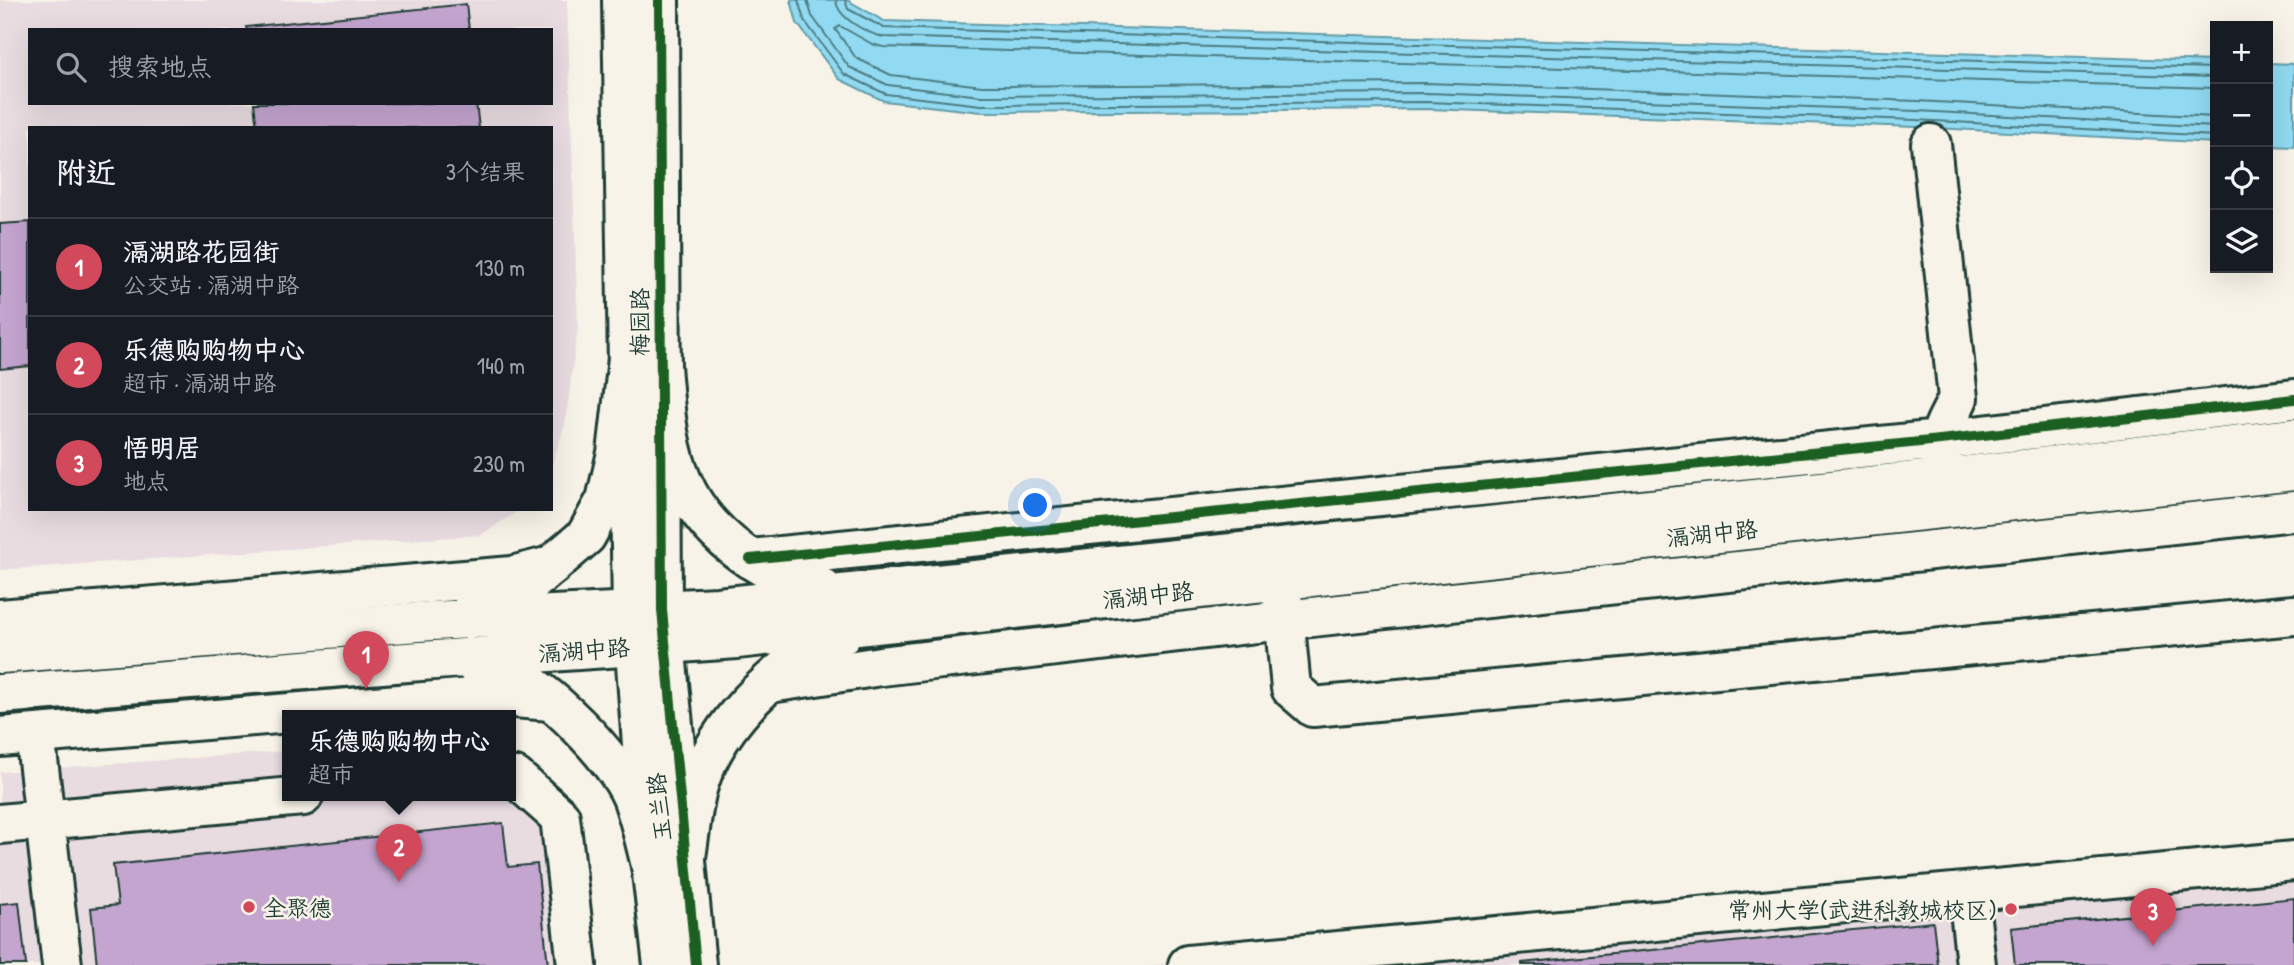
<!DOCTYPE html>
<html lang="zh">
<head>
<meta charset="utf-8">
<style>
  body { margin:0; font-family:"Patrick Hand","LXGW WenKai TC",sans-serif; background:#242831; color:#f1f3f6 }
  .controls { position:absolute; right:21px; top:21px; display:grid; overflow:hidden; border-radius:0px; box-shadow:0 7px 28px #0002 }
  .controls button { width:63px; height:63px; display:grid; place-items:center; padding:0; border:0; border-bottom:2px solid #363941; background:#171b24; color:#f1f3f6; font:35px sans-serif }
  .you { position:absolute; left:1036px; top:506px; width:24px; height:24px; margin:-18px; border:5px solid #fff; border-radius:50%; background:#1a73e8; box-shadow:0 0 0 10px #1a73e833 }
  .badge { display:grid; place-items:center; width:46px; height:46px; border-radius:50%; background:#d1495b; color:#fff; font-size:23px; font-weight:700 }
  .pin { position:absolute; translate:-50% -58px; filter:drop-shadow(0 2px 4px #0008) }
  .pin::after { content:''; position:absolute; top:37px; width:24px; height:21px; background:inherit; clip-path:polygon(0 0,100% 0,50% 100%) }
  .popup { position:absolute; left:282px; top:710px; width:234px; height:91px; box-sizing:border-box; display:grid; place-content:center; border-radius:0px; background:#171b24; filter:drop-shadow(0 2px 5px #0005); font-size:23px; white-space:nowrap; color:#9ea1a6 }
  .popup b { font-size:26px; color:#f1f3f6 }
  .popup::after { content:''; position:absolute; left:50%; top:100%; margin-left:-14px; border:14px solid transparent; border-top-color:#171b24 }
  .list { margin:0; padding:0; list-style:none }
  h2 { display:flex; justify-content:space-between; align-items:center; height:91px; margin:0; padding:0 28px; font-size:30px }
  h2 small { font-size:23px; font-weight:400; color:#9ea1a6 }
  .list li { display:grid; grid-template-columns:46px 1fr auto; gap:21px; align-items:center; box-sizing:border-box; height:98px; padding:0 28px; border-top:2px solid #363941 }
  .list b { display:block; font-size:26px; white-space:nowrap }
  .list p { margin:0; font-size:23px; white-space:nowrap; color:#9ea1a6 }
  .list em { font-size:23px; font-style:normal; color:#9ea1a6 }
  .icon { flex:none; width:38px; height:38px; fill:none; stroke:currentColor; stroke-width:2; stroke-linecap:round; stroke-linejoin:round }
  .map { position:relative; flex:none; width:2294px; height:965px; overflow:hidden }
  .search { position:absolute; background:#171b24; box-shadow:0 7px 28px #0002; left:28px; top:28px; width:525px; height:77px; display:flex; align-items:center; gap:18px; box-sizing:border-box; padding:0 24px; border-radius:0px; color:#9ea1a6; font-size:26px }
  .panel { position:absolute; background:#171b24; box-shadow:0 7px 28px #0002; left:28px; top:126px; width:525px; height:385px; border-radius:0px }
  .map>svg:first-child { display:block }
</style>
</head>
<body>
<div class="map">
<svg width="2294" height="965" viewBox="0 0 2294 965">
  <rect width="100%" height="100%" fill="#f7f3e8"/>
  <filter id="ink" filterUnits="userSpaceOnUse"><feTurbulence type="fractalNoise" baseFrequency=".0143" numOctaves="2"/><feDisplacementMap in="SourceGraphic" scale="14" xChannelSelector="R" yChannelSelector="G"/><feConvolveMatrix kernelMatrix="1 2 1 2 8 2 1 2 1" color-interpolation-filters="sRGB"/></filter>
  <g filter="url(#ink)">
    <path fill="#e8dce1" fill-rule="evenodd" d="M0,0H567L578,327L565,424L551,468V128H30V509H518L515,513L481,535L0,570ZM30,30H551V103H30Z
      M287,751V796H511V755L546,777L579,824L598,965H0V772Z
      M2294,854V965H1150L1970,886Z"/>
    <path fill="#91daf2" stroke="#639ba6" stroke-width="2" d="M791,0H847L884,21L2215,61V143L1916,127L1427,109L981,112L884,101L839,79L797,23Z
      M2268,63L2294,64V147L2268,146Z"/>
    <g fill="none" stroke-linecap="round" stroke-linejoin="round">
      <path stroke="#4d7c80" stroke-width="2" d="M798,0L804,20L844,74L886,94L981,105L1427,102L1916,120L2215,136
        M807,0L812,16L849,67L888,85L981,96L1427,93L1917,111L2215,127
        M836,0C837,18 867,33 883,37L2215,77
        M845,0L848,9L884,28L2215,68
        M2215,88L883,47L872,44L840,26L835,29L856,58L891,75L982,86L1427,83L1917,101L2215,117"/>
    </g>
    <path fill="#c4a5d0" stroke="#1f3d34" stroke-width="2" d="M466,4L469,30H247L246,27Z
      M254,103H476L479,128H257Z
      M30,222V366L0,369V224Z
      M503,823L508,867L537,864L548,965H97L91,908L118,905L113,865Z
      M2294,898V965H2015L2011,928Z
      M19,902L26,965H0V904Z
      M1933,922L1938,965H1522V963Z"/>
    <g fill="none" stroke-linecap="round" stroke-linejoin="round">
      <defs>
        <path id="minor" d="M622,0L632,611L651,865L663,965
          M659,0L662,610L696,965
          M1931,144L1958,398C1945,428 1938,426 1942,462
          M750,559L1940,440L2294,399
          M1282,595L1291,688L1313,707L2294,615
          M0,619L512,576L551,566
          M770,683L881,666L1284,620L2294,511
          M35,734L62,965
          M0,737L472,698L500,697L551,701
          M511,778L515,777L560,817L577,965
          M0,824L303,796
          M1968,892L1976,965
          M1188,965L2294,861"/>
        <path id="major" d="M660,353C667,439 668,499 743,554C766,570 794,585 822,588
          M472,609L503,600L533,581L586,536L606,500L617,453L629,350
          M0,654L431,621L718,607L1944,478L2294,438
          M475,665C485,667 498,668 507,672C546,687 616,758 632,797C640,818 645,842 651,865
          M0,694L407,662L737,639L2294,471
          M685,863C689,840 691,816 696,793C710,736 757,688 803,655C815,647 829,641 842,635"/>
      </defs>
      <use href="#minor" stroke="#1f3d34" stroke-width="44"/>
      <use href="#major" stroke="#1f3d34" stroke-width="44"/>
      <use href="#minor" stroke="#f7f3e8" stroke-width="38"/>
      <use href="#major" stroke="#f7f3e8" stroke-width="38"/>
      <defs>
        <path id="cycleway" d="M659,0L662,610L696,965
          M750,559L1940,440L2294,399"/>
      </defs>
      <use href="#cycleway" stroke="#f7f3e8" stroke-width="15"/>
      <use href="#cycleway" stroke="#1b5e20" stroke-width="10"/>
    </g>
  </g>
  <g fill="#d1495b" stroke="#f7f3e8" stroke-width="2.5">
    <circle cx="249" cy="907" r="7"/>
    <circle cx="2011" cy="909" r="7"/>
  </g>
  <g text-anchor="middle" dominant-baseline="central" stroke-width="5" stroke-linejoin="round" paint-order="stroke">
    <g font-size="23" fill="#1f3d34" stroke="#f7f3e8">
      <text transform="translate(639 322) rotate(-90)">梅园路</text>
      <text transform="translate(1712 533) rotate(-6)">滆湖中路</text>
      <text transform="translate(1148 595) rotate(-6)">滆湖中路</text>
      <text transform="translate(584 650) rotate(-4)">滆湖中路</text>
      <text transform="translate(659 807) rotate(-96)">玉兰路</text>
    </g>
    <g font-size="23" fill="#1f3d34" stroke="#f7f3e8" text-anchor="start">
      <text x="263" y="907">全聚德</text>
      <text x="1997" y="909" text-anchor="end">常州大学(武进科教城校区)</text>
    </g>
  </g>
</svg>
<div class="controls">
<button>+</button>
<button>−</button>
<button><svg class="icon" aria-label="locate" viewBox="0 0 24 24"><circle cx="12" cy="12" r="6"/><path d="M12 2v4M12 18v4M2 12h4M18 12h4"/></svg></button>
<button><svg class="icon" aria-label="layers" viewBox="0 0 24 24"><path d="M12 4l9 5-9 5-9-5zM3 14l9 5 9-5"/></svg></button>
</div>
<div class="you"></div>
<div class="pin badge" style="left:366px;top:689px">1</div>
<div class="pin badge" style="left:399px;top:882px">2</div>
<div class="popup"><b>乐德购购物中心</b>超市</div>
<div class="pin badge" style="left:2153px;top:946px">3</div>
<div class="search"><svg class="icon" aria-label="search" viewBox="0 0 24 24"><circle cx="10" cy="10" r="6"/><path d="M15 15l6 6"/></svg>搜索地点</div>
<section class="panel">
<h2>附近<small>3个结果</small></h2>
<ul class="list">
<li><span class="badge">1</span><div><b>滆湖路花园街</b><p>公交站 · 滆湖中路</p></div><em>130 m</em></li>
<li><span class="badge">2</span><div><b>乐德购购物中心</b><p>超市 · 滆湖中路</p></div><em>140 m</em></li>
<li><span class="badge">3</span><div><b>悟明居</b><p>地点</p></div><em>230 m</em></li>
</ul>
</section>
</div>
</body>
</html>
